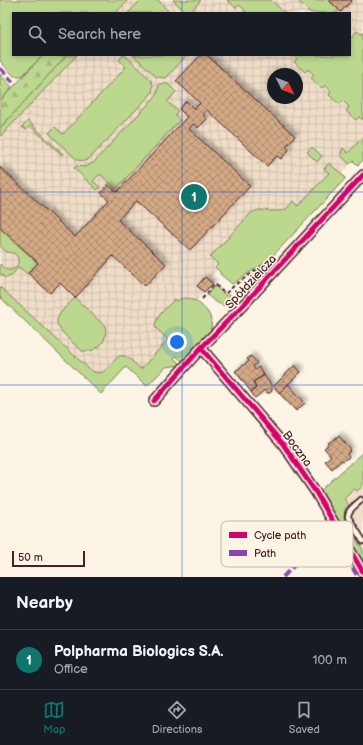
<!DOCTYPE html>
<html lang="en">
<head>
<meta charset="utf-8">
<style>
  body { margin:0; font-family:"Balsamiq Sans",sans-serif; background:#20242c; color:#f1f3f6 }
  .compass { position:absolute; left:267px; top:68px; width:36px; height:36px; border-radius:50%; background:#171b24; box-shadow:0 2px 6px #0003; rotate:132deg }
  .scale { position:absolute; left:12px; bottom:10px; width:73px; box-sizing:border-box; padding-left:4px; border:2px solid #4a1f2b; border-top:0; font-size:11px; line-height:14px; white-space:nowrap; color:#4a1f2b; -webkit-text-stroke:3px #fcf5e5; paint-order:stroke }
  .you { position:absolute; left:177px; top:342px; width:14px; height:14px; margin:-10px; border:3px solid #fff; border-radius:50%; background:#1a73e8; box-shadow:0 0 0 6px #1a73e833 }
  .badge { display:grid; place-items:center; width:26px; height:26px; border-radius:50%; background:#0f766e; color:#fff; font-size:13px; font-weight:700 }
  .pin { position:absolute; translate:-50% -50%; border:2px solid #fff; box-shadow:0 1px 4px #0006 }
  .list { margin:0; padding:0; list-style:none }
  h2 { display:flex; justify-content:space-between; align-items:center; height:52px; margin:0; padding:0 16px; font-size:17px }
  h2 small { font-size:13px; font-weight:400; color:#9ea1a6 }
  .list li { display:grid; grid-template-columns:26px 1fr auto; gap:12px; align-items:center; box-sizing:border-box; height:60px; padding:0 16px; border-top:1px solid #363941 }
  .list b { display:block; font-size:15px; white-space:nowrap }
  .list p { margin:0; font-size:13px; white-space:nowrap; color:#9ea1a6 }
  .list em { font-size:13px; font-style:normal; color:#9ea1a6 }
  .icon { flex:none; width:22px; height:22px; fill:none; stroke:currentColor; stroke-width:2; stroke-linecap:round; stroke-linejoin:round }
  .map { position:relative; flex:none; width:363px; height:577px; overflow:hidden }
  .search { position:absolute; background:#171b24; box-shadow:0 2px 6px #0003; left:12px; right:12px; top:12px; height:44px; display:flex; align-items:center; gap:10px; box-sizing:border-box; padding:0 14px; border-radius:0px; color:#9ea1a6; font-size:15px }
  .sheet { height:112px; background:#171b24 }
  nav { display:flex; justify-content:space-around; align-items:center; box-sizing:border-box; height:56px; border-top:1px solid #363941; background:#171b24; font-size:11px; color:#9ea1a6 }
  nav a { display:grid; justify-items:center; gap:2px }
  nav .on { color:#0f766e }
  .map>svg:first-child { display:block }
</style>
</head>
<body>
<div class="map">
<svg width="363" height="577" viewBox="0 0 363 577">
  <defs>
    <pattern id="industrial-grid" width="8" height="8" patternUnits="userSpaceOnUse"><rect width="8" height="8" fill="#f0dec8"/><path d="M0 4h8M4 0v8" fill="none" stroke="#cfbeac"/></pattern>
    <pattern id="forest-firs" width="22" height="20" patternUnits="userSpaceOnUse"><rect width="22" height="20" fill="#bcd88f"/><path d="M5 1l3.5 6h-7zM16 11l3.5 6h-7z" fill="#a3b97c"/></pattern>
    <pattern id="building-cross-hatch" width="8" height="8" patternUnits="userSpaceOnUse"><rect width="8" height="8" fill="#d3aa85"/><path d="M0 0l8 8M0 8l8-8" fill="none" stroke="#ad8a6d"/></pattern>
    <filter id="shadow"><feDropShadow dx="3.5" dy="-3.5" stdDeviation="2" flood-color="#0004"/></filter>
  </defs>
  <rect width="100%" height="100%" fill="#fcf5e5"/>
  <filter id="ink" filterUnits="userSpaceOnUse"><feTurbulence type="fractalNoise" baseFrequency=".025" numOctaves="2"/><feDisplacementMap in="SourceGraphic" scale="8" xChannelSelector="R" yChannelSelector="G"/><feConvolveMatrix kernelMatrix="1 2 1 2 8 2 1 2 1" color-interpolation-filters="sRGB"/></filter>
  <g filter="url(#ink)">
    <path fill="#f0dec8" d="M363,452V554L324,488Z"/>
    <path fill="url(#industrial-grid)" fill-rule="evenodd" d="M118,0H363V160L358,165L353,161L341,174L345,179L306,221L303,219L216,268L218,270L210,277L215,281L196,301L195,300L190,305L177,355L146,386L126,367L101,394L0,297V128L67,55H350V13H106ZM273,74H297V98H273Z"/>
    <path fill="#bcd88f" stroke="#837c5d" d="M0,0H128L116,13H13V55H43L22,76H14L0,61Z
      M141,0H158L170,13H128Z
      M173,0H201L193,9L198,13H187Z
      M227,0H271L285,13H244L246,11L239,5L236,8Z
      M297,0H328L338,9L337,11L338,13H311Z
      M357,31L361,34L363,33V120L359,117L356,120L346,111L349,107L343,101L339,104L329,95L331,91L325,85L322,88L311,78L314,75L308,69L305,72L294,62L297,59L293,55H350V39Z
      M67,55H77L0,137V128Z
      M123,55H125L151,80L153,85L152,93L89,159L85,161L77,160L49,133L55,127L63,134L126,67L119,60Z
      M133,55H187L166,78L157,77Z
      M0,74L12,87L0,101Z
      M159,84H168L176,92L167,102L178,111L175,115L180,120L116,189L100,174L93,181L100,187L97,190L74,168L76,166L85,167L93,163L154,98L157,94Z
      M28,121L63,154L62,155L30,126L26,130L22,127Z
      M363,137V160L358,165L353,161L350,164L342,157L341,153L343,148L348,153Z
      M312,147L322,156L317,162L307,152Z
      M329,163L345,177V179L269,260L232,284L220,274V272L215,267L218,264L210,257L250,214C260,205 274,215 286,209C288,207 291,204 293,201L298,206L329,173L324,169Z
      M0,228L38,263L27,274L19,267L11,276L6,278L0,274V264C9,278 24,265 16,255C13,252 11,253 7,252C5,251 2,248 0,246Z
      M215,286L226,296L229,294L234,301L232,304C223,309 214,301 207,295Z
      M0,287L90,370C92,371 96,373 99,373C110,372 115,350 127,357C132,360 136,366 141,369L168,340L155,327C156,315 167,307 175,299L177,301C184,297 187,297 194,301L195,300C207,310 213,314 211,331L183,362L176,356L174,358L181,365L166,367L147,386L126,367L101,394L0,297Z
      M75,298L105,326C109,341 97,353 82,351C75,344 56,330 57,320C59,312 70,303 75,298Z
      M363,452V486L357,491L354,489L344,499L349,505L345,509L344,518L363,550V565L319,492Z"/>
    <path fill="url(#forest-firs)" stroke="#837c5d" d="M43,55H67L0,128V101Z"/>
    <path fill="url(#building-cross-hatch)" stroke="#4a1f2b" filter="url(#shadow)" d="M329,0H352L341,12Z
      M201,55H207L295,136L286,146L289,150L281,159L277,156L267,166L207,110L202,114L207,119L198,128L193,124L189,129L250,186L190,250L136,201L118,220L166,264L145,286L113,256L75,298L60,283L50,293L28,273L38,263L0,228V167L75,237L109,200L101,193L108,185L117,192L187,117L179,109L186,101L194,109L200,103L176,81Z
      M205,277L213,284L204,292L197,286Z
      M251,356L257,363L253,366L255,370L259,367L264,375L253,382L256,388L251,392L235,371L249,361L247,359Z
      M295,365L301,372L279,393L274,386Z
      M264,375L272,386V391L270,393H267L265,390L255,398L251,392L256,388L253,382Z
      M288,384L305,403L296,411L279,393Z
      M339,436L351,450L347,454L349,457L343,461L342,460L332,469L325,461L331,456L324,448L329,444L328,443Z"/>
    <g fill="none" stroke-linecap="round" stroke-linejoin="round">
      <defs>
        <path id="lane" d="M361,500C356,505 347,510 348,517L363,541"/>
        <path id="street" d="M201,348L283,444L315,491L363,572
          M154,401L201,348L245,303L363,175"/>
      </defs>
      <use href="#lane" stroke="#4a1f2b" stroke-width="8"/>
      <use href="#street" stroke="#4a1f2b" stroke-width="12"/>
      <path stroke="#4a1f2b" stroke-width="2" stroke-dasharray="4 3" stroke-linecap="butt" d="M202,299L215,284L225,294L236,284L270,261"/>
      <use href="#lane" stroke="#fcf5e5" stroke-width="4.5"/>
      <use href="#street" stroke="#fcf5e5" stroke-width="9"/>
      <path stroke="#8e44ad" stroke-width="4" stroke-dasharray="8 4" stroke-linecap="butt" d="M0,68L13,82
        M283,577L326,532L333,535L358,577"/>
      <defs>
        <path id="cycleway" d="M201,348L283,444L315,491L363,572
          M154,401L201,348L245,303L363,175"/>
      </defs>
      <use href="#cycleway" stroke="#fcf5e5" stroke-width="8"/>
      <use href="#cycleway" stroke="#d6006c" stroke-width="5"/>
    </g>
  </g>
  <path fill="none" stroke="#1d4ed8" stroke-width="1" stroke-opacity="0.55" d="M182,0V13M182,55V577M0,192H363M0,385H363"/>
  <g text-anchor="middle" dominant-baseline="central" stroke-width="3" stroke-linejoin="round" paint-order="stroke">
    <g font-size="12" fill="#4a1f2b" stroke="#fcf5e5">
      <text transform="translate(251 282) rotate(-47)">Spółdzielcza</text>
      <text transform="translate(297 449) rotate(54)">Boczna</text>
    </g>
  </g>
  <rect x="221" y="521" width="132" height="46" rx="6" fill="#fcf5e5" stroke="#c7b5ad" stroke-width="1"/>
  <rect x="229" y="532" width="18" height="6" fill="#d6006c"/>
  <rect x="229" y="550" width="18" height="6" fill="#8e44ad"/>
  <g font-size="11" fill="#4a1f2b">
    <text x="254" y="539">Cycle path</text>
    <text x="254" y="557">Path</text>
  </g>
</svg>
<svg class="compass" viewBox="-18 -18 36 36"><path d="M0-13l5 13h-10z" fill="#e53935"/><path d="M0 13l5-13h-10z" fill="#9ea1a6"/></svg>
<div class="scale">50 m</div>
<div class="you"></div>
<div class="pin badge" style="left:194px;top:197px">1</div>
<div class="search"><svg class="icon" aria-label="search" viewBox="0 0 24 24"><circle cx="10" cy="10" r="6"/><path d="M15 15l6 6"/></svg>Search here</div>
</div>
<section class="sheet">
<h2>Nearby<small></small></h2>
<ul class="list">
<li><span class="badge">1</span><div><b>Polpharma Biologics S.A.</b><p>Office</p></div><em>100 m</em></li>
</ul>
</section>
<nav>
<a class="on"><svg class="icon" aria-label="map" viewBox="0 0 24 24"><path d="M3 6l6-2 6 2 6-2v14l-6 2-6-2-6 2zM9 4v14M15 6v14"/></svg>Map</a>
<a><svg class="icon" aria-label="directions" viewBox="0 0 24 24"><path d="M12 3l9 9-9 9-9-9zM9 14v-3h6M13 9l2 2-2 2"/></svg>Directions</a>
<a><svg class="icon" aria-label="saved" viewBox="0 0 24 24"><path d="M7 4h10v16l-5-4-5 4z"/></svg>Saved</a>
</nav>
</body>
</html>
